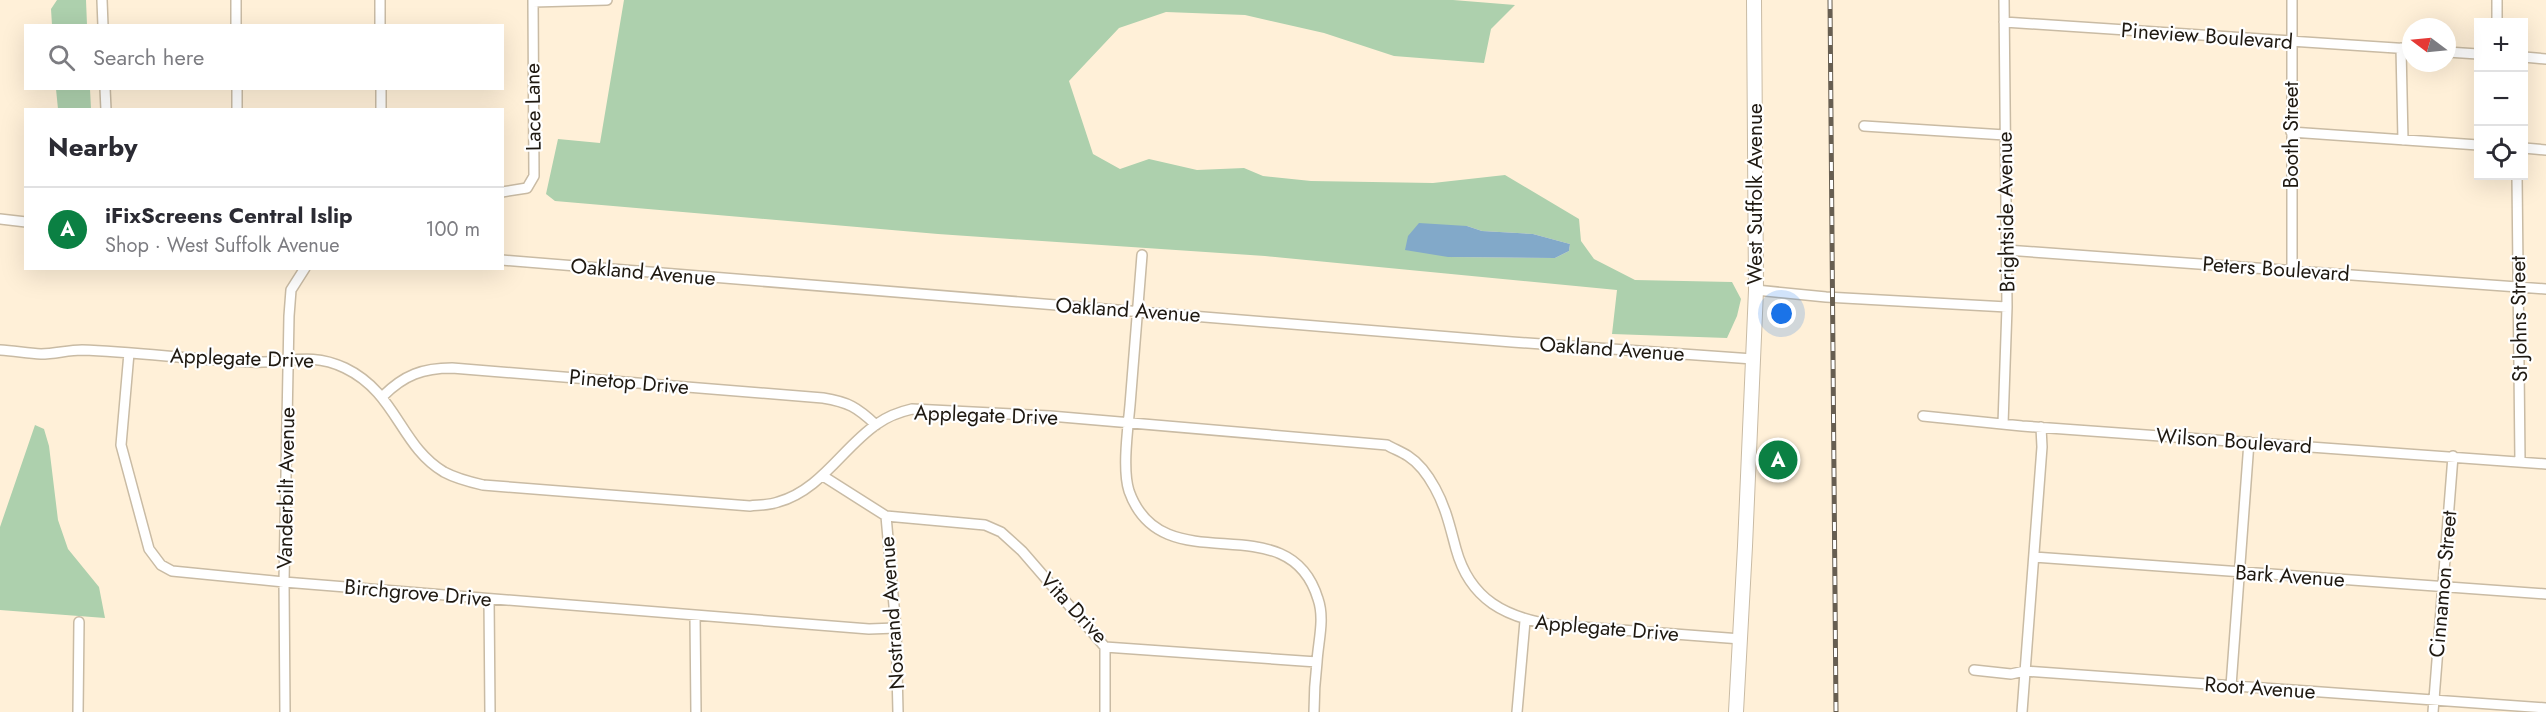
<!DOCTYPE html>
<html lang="en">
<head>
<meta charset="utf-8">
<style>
  body { margin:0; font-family:Jost,sans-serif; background:#f7f7f7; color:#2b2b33 }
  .controls { position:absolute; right:18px; top:18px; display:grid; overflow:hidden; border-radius:0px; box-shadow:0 6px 24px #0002 }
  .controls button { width:54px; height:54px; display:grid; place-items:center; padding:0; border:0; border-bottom:2px solid #e1e1e2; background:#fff; color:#2b2b33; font:30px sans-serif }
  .compass { position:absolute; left:2402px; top:18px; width:54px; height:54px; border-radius:50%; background:#fff; box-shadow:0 6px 24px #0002; rotate:286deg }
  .you { position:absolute; left:1782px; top:314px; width:21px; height:21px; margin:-15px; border:4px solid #fff; border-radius:50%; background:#1a73e8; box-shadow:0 0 0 9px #1a73e833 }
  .badge { display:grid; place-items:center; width:39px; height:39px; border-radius:50%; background:#0b8043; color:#fff; font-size:20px; font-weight:700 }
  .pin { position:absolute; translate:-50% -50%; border:3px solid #fff; box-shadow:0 2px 6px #0006 }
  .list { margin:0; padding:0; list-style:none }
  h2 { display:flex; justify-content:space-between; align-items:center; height:78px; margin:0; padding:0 24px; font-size:26px }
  h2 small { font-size:20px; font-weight:400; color:#7c7c81 }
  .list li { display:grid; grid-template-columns:39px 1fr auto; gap:18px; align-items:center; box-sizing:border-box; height:84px; padding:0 24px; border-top:2px solid #e1e1e2 }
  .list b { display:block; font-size:22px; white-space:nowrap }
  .list p { margin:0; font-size:20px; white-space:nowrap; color:#7c7c81 }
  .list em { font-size:20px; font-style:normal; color:#7c7c81 }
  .icon { flex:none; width:33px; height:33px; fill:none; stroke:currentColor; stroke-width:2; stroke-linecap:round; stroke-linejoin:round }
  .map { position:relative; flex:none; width:2546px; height:712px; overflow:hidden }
  .search { position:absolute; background:#fff; box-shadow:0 6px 24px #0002; left:24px; top:24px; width:480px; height:66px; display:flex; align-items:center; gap:15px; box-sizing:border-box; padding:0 21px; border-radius:0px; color:#7c7c81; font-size:22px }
  .panel { position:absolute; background:#fff; box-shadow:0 6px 24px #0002; left:24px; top:108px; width:480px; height:162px; border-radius:0px }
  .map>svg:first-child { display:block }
</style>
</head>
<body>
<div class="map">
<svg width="2546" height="712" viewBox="0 0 2546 712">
  <rect width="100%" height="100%" fill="#fff0d8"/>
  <path fill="#add0ad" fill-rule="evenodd" d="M57,0H86L87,25H52L51,9Z
    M624,0H1453L1515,5L1491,29L1484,63L1394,56L1324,33L1245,15L1166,12L1119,28L1069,81L1093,154L1120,169L1149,159L1197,170L1244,168L1263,176L1311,181L1433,183L1505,175L1579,219L1581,241L1594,259L1635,280L1732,282L1741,299L1737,316L1727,338L1612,334L1617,290L1265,256L938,234L555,201L546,194L558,139L600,143ZM1467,226L1482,231L1533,234L1570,244L1569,251L1555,258L1448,257Z
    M56,89H90L91,109H58Z
    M35,425L44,429L49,446L58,520L68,549L99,587L105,618L0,610V527Z"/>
  <path fill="#82a9c9" d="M1419,223L1467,226L1482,231L1533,234L1570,244L1569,251L1555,258L1448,257L1405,250L1408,236Z"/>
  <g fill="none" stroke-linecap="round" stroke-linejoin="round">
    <defs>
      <path id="minor" d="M102,0L103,26
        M236,0V26
        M380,0V26
        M2292,0V270
        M2497,0V22
        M533,2L607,0
        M2004,22L2411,49
        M2401,48L2403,140
        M2447,52L2478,54
        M2524,57L2546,59
        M105,88L106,110
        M237,88V110
        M381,88V110
        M1864,126L2005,135
        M2291,132L2478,145
        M2524,148L2546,150
        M2517,176L2520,461
        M502,192L527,188L534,176L533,0
        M0,219L26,222
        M2006,250L2546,289
        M1142,255C1138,305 1134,355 1130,405C1128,428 1122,469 1129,491C1163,587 1288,500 1318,599C1325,619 1318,642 1317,662C1315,679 1314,695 1314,712
        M502,260L1512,342L1753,359
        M1756,290L1826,297L2007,307
        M0,350C14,351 27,353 41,354C55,354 68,350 82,350C138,352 195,360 251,362C287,364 309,351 345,368C397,393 400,446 444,472C457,479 470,482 483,485L750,506C759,505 770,505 778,502C821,490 843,447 877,424C888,416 899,412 912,409L1050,416L1387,445C1394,449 1402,452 1408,456C1419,463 1429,477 1435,488C1446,508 1450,527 1456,549C1470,600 1506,618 1555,625L1741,639
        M129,353L121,445L149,549L161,565L172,571L284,582L869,629L896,628
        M383,396C404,375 423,368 452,368L823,398C848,402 857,407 876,425
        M1923,416L2022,426L2546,464
        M2003,424L2007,307L2004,0
        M823,476L886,516L896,628L898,712
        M886,516L985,525L1001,532L1022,551L1105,647L1317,662
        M2034,557L2546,594
        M489,599L490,712
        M695,616L696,712
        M1105,647V712
        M1974,670L2011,674L2025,671L2546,708
        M2231,686L2249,442
        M78,712L79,622
        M285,712L284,582L289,316L291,290L305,268
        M1517,712L1525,621
        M2022,712L2042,447L2041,427
        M2433,712L2453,456"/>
      <path id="secondary" d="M1736,712L1745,546L1756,290L1754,0"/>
    </defs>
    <use href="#minor" stroke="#c9bba4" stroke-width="12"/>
    <use href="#secondary" stroke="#c9bba4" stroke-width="16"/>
    <use href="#minor" stroke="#fff" stroke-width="9"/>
    <use href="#secondary" stroke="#fff" stroke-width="14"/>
    <defs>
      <path id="rail" d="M1830,0L1836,712"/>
    </defs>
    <use href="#rail" stroke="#675e51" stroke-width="5"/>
    <use href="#rail" stroke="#fff" stroke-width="3" stroke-dasharray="9" stroke-linecap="butt"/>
  </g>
  <g text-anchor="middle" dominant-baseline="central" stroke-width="4.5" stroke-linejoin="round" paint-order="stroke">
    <g font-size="21" fill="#1f1911" stroke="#fff">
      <text transform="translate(2207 36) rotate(4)">Pineview Boulevard</text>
      <text transform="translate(533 107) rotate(-91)">Lace Lane</text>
      <text transform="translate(2291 135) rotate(-90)">Booth Street</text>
      <text transform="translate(1755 194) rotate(-90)">West Suffolk Avenue</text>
      <text transform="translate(2006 212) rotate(-91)">Brightside Avenue</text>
      <text transform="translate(2276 269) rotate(4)">Peters Boulevard</text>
      <text transform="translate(643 272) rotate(5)">Oakland Avenue</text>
      <text transform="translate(1128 310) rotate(4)">Oakland Avenue</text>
      <text transform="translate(2519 319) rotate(-91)">St Johns Street</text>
      <text transform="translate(1612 349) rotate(4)">Oakland Avenue</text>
      <text transform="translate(242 358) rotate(2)">Applegate Drive</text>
      <text transform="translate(629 382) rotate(5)">Pinetop Drive</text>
      <text transform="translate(986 415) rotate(2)">Applegate Drive</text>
      <text transform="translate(2234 441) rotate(4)">Wilson Boulevard</text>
      <text transform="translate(286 488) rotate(-89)">Vanderbilt Avenue</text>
      <text transform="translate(2290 576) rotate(4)">Bark Avenue</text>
      <text transform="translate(2443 584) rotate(-85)">Cinnamon Street</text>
      <text transform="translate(418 593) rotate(5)">Birchgrove Drive</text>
      <text transform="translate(1074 608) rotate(47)">Vita Drive</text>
      <text transform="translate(892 613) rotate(-94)">Nostrand Avenue</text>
      <text transform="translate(1607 628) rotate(5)">Applegate Drive</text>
      <text transform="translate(2260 688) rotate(4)">Root Avenue</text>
    </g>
  </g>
</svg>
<div class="controls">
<button>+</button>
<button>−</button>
<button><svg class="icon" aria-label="locate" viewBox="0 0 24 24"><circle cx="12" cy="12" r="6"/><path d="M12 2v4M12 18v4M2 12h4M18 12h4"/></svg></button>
</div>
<svg class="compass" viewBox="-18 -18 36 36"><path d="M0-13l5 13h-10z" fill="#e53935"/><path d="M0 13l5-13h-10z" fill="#7c7c81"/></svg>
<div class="you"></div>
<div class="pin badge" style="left:1778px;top:460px">A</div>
<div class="search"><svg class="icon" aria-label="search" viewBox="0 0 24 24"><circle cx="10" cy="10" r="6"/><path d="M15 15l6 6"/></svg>Search here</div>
<section class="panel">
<h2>Nearby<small></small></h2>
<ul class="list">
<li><span class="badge">A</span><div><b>iFixScreens Central Islip</b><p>Shop · West Suffolk Avenue</p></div><em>100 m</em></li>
</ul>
</section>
</div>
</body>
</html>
